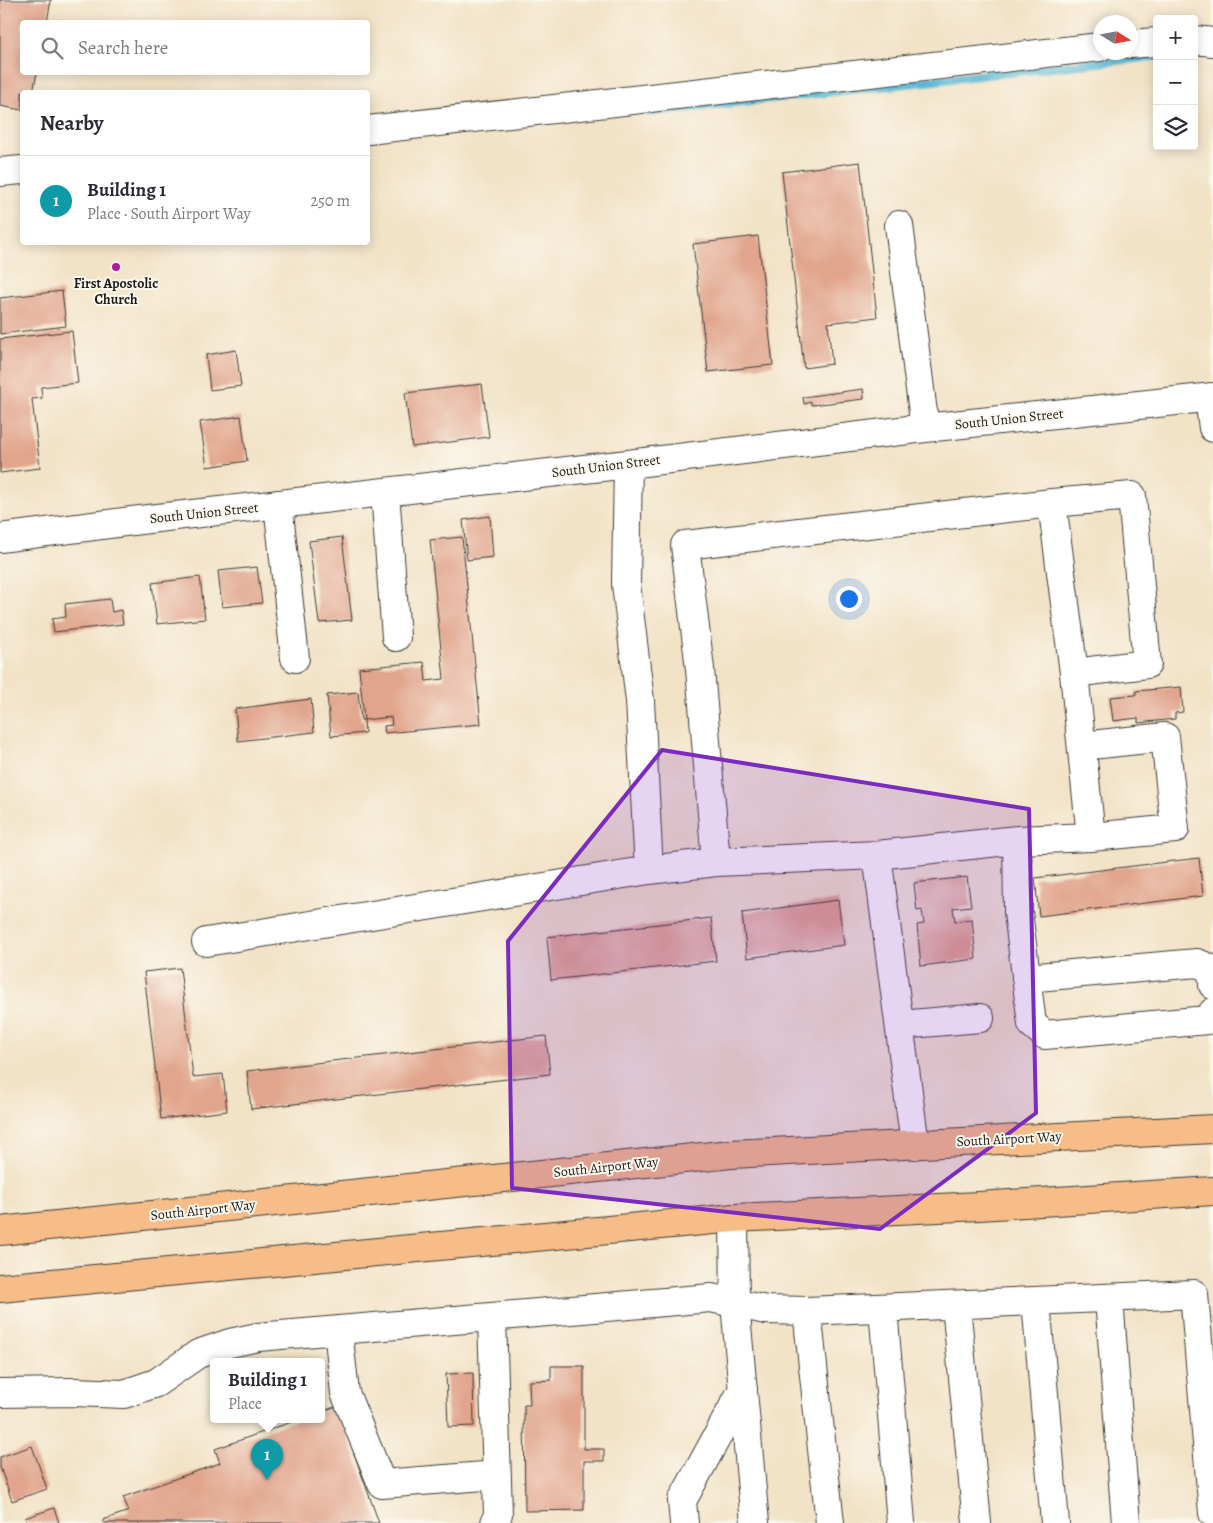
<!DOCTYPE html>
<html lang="en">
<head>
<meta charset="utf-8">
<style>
  body { margin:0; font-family:Alegreya,serif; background:#f2f2f3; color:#2b2b33 }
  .controls { position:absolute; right:15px; top:15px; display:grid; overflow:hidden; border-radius:5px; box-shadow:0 2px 12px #0003 }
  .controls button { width:45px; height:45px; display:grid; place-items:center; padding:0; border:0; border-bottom:1px solid #e1e1e2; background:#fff; color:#2b2b33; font:25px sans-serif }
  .compass { position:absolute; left:1093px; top:15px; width:45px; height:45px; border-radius:50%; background:#fff; box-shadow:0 2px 12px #0003; rotate:101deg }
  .you { position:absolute; left:848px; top:598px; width:18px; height:18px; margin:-12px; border:4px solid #fff; border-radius:50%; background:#1a73e8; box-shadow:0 0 0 8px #1a73e833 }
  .badge { display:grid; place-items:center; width:32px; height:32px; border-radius:50%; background:#db2777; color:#fff; font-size:16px; font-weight:700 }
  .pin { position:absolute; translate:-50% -41px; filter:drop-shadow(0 1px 2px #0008) }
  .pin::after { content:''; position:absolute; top:26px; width:18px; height:15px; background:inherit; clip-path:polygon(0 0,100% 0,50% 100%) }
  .popup { position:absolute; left:210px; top:1358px; width:115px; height:65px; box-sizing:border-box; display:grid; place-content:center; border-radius:5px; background:#fff; filter:drop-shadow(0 1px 4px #0005); font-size:16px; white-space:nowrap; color:#7c7c81 }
  .popup b { font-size:19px; color:#2b2b33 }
  .popup::after { content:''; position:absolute; left:50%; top:100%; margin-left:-10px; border:10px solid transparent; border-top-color:#fff }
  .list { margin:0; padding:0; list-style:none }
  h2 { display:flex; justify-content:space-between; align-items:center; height:65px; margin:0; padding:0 20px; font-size:21px }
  h2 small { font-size:16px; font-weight:400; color:#7c7c81 }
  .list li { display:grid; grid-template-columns:32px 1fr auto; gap:15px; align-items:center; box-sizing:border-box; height:90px; padding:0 20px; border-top:1px solid #e1e1e2 }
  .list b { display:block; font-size:19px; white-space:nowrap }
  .list p { margin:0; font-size:16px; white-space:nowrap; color:#7c7c81 }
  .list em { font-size:16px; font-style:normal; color:#7c7c81 }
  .icon { flex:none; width:28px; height:28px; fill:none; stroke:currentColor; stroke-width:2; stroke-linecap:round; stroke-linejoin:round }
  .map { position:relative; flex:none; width:1213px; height:1523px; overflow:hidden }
  .search { position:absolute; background:#fff; box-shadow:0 2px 12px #0003; left:20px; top:20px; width:350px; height:55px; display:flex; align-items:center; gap:12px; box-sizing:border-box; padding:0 18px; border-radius:5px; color:#7c7c81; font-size:19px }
  .panel { position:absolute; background:#fff; box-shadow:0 2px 12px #0003; left:20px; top:90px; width:350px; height:155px; border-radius:5px }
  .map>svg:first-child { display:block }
</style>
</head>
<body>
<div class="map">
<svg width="1213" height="1523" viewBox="0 0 1213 1523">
  <rect width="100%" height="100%" fill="#fbf7ec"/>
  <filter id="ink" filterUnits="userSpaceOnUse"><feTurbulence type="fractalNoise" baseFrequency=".02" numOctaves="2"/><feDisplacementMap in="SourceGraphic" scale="10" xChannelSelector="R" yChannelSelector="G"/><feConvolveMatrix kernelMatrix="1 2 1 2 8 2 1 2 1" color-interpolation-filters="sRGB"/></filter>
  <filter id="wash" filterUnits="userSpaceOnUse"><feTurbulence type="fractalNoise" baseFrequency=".0096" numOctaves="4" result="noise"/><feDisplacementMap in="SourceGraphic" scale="20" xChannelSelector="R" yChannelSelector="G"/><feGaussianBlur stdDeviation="1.12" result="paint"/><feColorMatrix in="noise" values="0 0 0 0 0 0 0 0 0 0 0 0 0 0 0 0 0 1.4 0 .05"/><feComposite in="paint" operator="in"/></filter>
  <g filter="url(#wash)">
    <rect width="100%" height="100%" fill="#f2e3c7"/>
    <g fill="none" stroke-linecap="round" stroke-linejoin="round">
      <path stroke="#55b7d4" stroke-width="9" d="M648,112L1157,56"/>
    </g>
    <g id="blocks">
      <path fill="#e1a48c" d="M0,0H51L47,22H22V72H37L33,92H22V110L0,106Z
        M860,162L877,317L828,323L832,364L804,368L782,172Z
        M758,236L773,365L708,372L693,244Z
        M62,291L66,326L0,334V298Z
        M72,331L78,383L41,387L42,398L32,399L40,468L0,473V339Z
        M236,350L241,386L210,390L206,355Z
        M482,384L489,437L412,447L405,393Z
        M863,389L864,399L812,405L811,402L804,404L803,397Z
        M241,416L247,461L207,467L200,422Z
        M490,516L493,557L467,560L463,520Z
        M342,537L352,620L319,623L309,541Z
        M462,537L481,724L385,733L384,726L392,725L391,717L364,720L359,668L424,662L426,681L444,679L430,540Z
        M257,567L262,603L222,607L218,571Z
        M200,577L205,619L157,624L152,583Z
        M110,599L112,612L121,610L123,624L54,632L52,619L66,617L65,604Z
        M1181,687L1183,712L1175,713V719L1138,723V718L1113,721L1110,697L1136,695V691Z
        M358,692L361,720H364L365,733L331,736L327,695Z
        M311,699L314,732L238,741L235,709Z
        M1199,858L1203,896L1039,916L1035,878Z
        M967,877L971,906L953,908L955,921L972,919L976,959L921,966L917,925L924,924L922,910L917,911L914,883Z
        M838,900L844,945L747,958L742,913Z
        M711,918L716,961L551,980L547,937Z
        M180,968L193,1077L223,1074L227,1111L161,1119L144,972Z
        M546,1036L550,1074L251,1109L247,1071Z
        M551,1366H584V1449H604V1461H584V1510L525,1511L524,1405H530L529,1381L551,1380Z
        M473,1373L474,1426L448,1427L446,1374Z
        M337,1406L379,1523H104L103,1520L129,1511L123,1497L220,1463L215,1449L300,1419H321V1412Z
        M32,1446L47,1489L12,1501L0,1467V1457Z
        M54,1508L59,1523H27L25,1518Z"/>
    </g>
  </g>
  <g filter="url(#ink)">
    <use href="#blocks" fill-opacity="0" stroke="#3c3a36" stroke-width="1"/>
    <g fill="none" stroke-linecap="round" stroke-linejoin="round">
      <defs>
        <path id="minor" d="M1194,40L1213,42
          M1130,44L1157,42
          M368,130L1100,47
          M0,172L22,170
          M899,225L925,428
          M1209,398L1213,428
          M385,492L396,637
          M1052,503L1132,496L1147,664L1074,673
          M278,504L295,658
          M0,538L140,520L628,464L925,428L1213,397
          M1082,746L1165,737L1175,829L1091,837
          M1017,840L1018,912L1032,1024L1045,1035L1207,1020L1213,1012
          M716,862L700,669L685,545L1052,503L1074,673L1091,837L1017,840L877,855
          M649,870L716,862L877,855L915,1145
          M206,942L649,870L640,701L626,584L628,464
          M1026,978L1197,963L1212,969L1213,985
          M900,1025L980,1018
          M734,1218L735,1304L755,1523
          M1109,1298L1126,1523
          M1036,1301L1055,1523
          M956,1305L977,1523
          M883,1308L901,1523
          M807,1311L830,1523
          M492,1317L498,1514L495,1523
          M338,1330L345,1393L382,1484L497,1475
          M0,1393L74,1392L124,1394L156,1383L198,1354L230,1343L258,1337L711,1298L766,1310L807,1311L1194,1294L1213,1513
          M684,1523L682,1501L743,1389"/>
        <path id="major" d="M0,1231L731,1154L1213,1129
          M0,1288L734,1218L979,1206L1213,1191"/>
      </defs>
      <use href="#minor" stroke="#3c3a36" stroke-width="30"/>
      <use href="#major" stroke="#3c3a36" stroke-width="30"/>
      <use href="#minor" stroke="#fff" stroke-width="28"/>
      <use href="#major" stroke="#f7bd88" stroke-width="28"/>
    </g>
  </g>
  <path fill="#7b2cbf" fill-opacity="0.2" stroke="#7b2cbf" stroke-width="4" stroke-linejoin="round" d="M662,750L1029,809L1036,1113L880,1229L512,1188L508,941Z"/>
  <circle fill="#b5179e" stroke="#fbf7ec" stroke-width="2" cx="116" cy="267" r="5"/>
  <g text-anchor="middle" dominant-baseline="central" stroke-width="4" stroke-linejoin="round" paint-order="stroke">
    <g font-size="14" font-weight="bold" fill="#1c1c1c" stroke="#fbf7ec">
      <text x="116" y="283">First Apostolic<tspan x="116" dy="16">Church</tspan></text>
    </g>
    <g font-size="14" fill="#1c1c1c" stroke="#fbf7ec">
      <text transform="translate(1009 419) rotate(-6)">South Union Street</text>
      <text transform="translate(606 466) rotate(-7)">South Union Street</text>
      <text transform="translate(204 513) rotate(-6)">South Union Street</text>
      <text transform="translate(1009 1139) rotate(-3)">South Airport Way</text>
      <text transform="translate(606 1167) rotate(-6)">South Airport Way</text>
      <text transform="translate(203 1210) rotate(-6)">South Airport Way</text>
    </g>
  </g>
</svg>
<div class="controls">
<button>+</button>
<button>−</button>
<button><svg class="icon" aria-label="layers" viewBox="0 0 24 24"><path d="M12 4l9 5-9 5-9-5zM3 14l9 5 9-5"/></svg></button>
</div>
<svg class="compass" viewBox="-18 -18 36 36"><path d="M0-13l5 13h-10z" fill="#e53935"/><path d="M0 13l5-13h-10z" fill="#7c7c81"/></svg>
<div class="you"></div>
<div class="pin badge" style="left:267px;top:1480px;background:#0f9aa8">1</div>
<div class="popup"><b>Building 1</b>Place</div>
<div class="search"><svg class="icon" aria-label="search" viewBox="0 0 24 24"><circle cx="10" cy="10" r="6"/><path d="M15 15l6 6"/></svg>Search here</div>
<section class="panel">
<h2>Nearby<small></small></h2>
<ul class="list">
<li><span class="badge" style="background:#0f9aa8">1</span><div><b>Building 1</b><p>Place · South Airport Way</p></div><em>250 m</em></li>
</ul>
</section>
</div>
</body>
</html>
